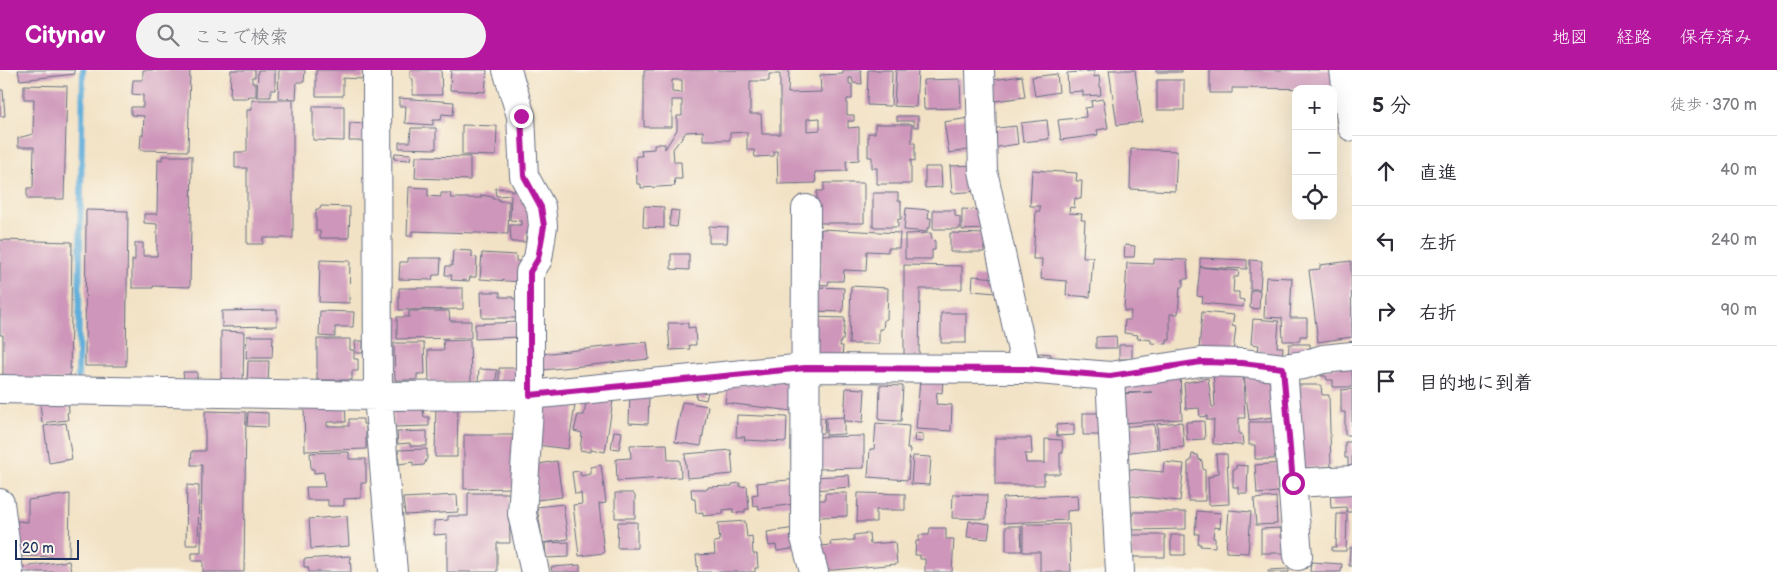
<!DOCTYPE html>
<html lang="ja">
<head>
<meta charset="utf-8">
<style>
  body { margin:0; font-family:"Balsamiq Sans","Klee One",sans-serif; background:#f2f2f3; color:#2b2b33 }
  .controls { position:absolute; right:15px; top:15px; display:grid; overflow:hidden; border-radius:10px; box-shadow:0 5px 20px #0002 }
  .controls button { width:45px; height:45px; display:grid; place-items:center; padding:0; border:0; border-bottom:1px solid #e1e1e2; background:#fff; color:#2b2b33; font:25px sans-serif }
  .scale { position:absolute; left:15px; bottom:12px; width:64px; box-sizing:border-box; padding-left:5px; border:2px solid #1b2f5e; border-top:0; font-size:14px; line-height:18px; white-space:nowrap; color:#1b2f5e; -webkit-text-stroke:4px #fbf7ec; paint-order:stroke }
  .stop { position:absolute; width:15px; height:15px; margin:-11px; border:4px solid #b5179e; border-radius:50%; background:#fff }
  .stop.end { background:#b5179e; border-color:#fff; box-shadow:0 1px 5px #0008 }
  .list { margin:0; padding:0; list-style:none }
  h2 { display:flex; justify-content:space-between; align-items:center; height:65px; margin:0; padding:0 20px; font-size:21px }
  h2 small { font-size:16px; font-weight:400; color:#7c7c81 }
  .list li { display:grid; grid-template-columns:32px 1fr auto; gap:15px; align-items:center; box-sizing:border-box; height:70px; padding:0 20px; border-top:1px solid #e1e1e2 }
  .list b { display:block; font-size:19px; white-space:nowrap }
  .list em { font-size:16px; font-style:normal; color:#7c7c81 }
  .icon { flex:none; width:28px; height:28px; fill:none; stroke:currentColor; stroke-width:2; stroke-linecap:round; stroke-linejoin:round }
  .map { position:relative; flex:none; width:1352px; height:502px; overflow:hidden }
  header { display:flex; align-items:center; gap:30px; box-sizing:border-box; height:70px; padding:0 25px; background:#b5179e; color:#fff }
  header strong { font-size:24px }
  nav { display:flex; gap:28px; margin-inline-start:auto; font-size:18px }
  .search { width:350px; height:45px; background:#f2f2f3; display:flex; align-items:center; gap:12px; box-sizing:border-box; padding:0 18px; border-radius:28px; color:#7c7c81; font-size:19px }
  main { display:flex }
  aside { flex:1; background:#fff }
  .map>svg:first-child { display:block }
</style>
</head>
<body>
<header>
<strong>Citynav</strong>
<div class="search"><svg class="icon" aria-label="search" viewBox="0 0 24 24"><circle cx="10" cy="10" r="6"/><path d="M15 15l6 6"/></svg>ここで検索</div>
<nav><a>地図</a><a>経路</a><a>保存済み</a></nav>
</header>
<main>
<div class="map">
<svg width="1352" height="502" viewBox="0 0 1352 502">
  <rect width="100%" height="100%" fill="#fbf7ec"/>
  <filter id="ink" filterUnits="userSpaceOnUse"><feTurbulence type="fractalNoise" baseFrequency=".02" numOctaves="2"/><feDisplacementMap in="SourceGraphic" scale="10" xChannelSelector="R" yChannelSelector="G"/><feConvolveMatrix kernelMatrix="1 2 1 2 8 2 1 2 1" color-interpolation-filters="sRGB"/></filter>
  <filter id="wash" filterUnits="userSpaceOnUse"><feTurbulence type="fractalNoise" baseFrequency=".0096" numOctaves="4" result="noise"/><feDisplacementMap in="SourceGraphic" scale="20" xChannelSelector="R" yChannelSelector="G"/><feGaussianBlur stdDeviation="1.12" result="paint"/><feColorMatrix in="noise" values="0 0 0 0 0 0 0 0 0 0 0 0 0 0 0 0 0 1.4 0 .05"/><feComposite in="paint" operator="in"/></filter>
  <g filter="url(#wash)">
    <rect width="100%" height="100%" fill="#f2e2c5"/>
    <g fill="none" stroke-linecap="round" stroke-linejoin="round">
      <path stroke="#61aeda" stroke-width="6" d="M78,307L83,0"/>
    </g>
    <g id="blocks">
      <path fill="#ce96ba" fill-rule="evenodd" d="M18,0H74L75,4L20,10Z
        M143,0H190L188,81L140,80L141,65H143L144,46L131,45V37H143V25L132,24L133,10H143Z
        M231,0H255V7H252V13H256V26H248L249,28H230Z
        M258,0H275V20H271V27H257Z
        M279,0H305L304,12H297L296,29L278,28Z
        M316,0H363V9L343,8V26H316Z
        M410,0H441L442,25H413V9L410,8Z
        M451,0H487L485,22L450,20Z
        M644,0H789L788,23L821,22L820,5L843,4V0H861L862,14L853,13L852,8H849V14H852V29H847V45H854V51H848V58L859,57V90L846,91L847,101L815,102L816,113L778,114L777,81H774V86L755,87L754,80H747V62L730,63V70H703V61L686,62L673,79L674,92H681L682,109H674L675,116L641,118V114H637L636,86H642L641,80L654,79V74H665V79L677,60V46H682V30H672V57H644ZM769,4H780V64H762L761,44H750V11H769ZM672,10H682V23L672,22ZM820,48V60L807,61V49Z
        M868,0H892L891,36L867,35Z
        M896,0H918L916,37L894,36Z
        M1109,0H1135L1142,52L1117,55Z
        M1156,0H1182V2H1156Z
        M1210,0H1333V19L1232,18V23H1210Z
        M1094,1V7L1099,6L1101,25L1083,26V21L1068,22L1067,3Z
        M1057,4L1059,22L1035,26L1032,7Z
        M1022,6L1025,27L995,31L992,10Z
        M960,9L961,38L924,39L923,10Z
        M1157,10H1184V40H1157Z
        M24,15L67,16L64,129H27V118H33L34,77H18V68L33,64L34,29H24Z
        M0,20H3L5,46H0Z
        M399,28L454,32L453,45L442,44L441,50H433V55L405,53L406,36H399Z
        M1103,29L1108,58L1097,60L1098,65L1061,70L1058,50L1086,47L1085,38L1092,37L1091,31Z
        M252,30H293V168H263V174H247V98H235V82H247V40H252Z
        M313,36H344V71L313,70Z
        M897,46H918V57H914V51H897Z
        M969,48L974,79L949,83L944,52Z
        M1047,50L1049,69L1023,72L1021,53Z
        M350,53L367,54L366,71H349Z
        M875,54H912V73H915V91L911,90V114H877V98H872V87H868V63H875Z
        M462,55L497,56L496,86L462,85Z
        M1016,56L1018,74L992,78L989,59Z
        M411,58H436V79L399,78V72H410Z
        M1131,79L1177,81L1175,121L1130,119Z
        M395,83L411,84L410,90L394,89Z
        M162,86H192L190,217L153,216V218H132V190H135V173H143V186H157V154L144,153V144H157L158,89L162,90Z
        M416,86L470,87V110L415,108Z
        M978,95L980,121L952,123L950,96Z
        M925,97H941L942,117L925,118Z
        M1032,100L1077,103L1076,111H1082L1081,129L1075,128L1074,138L1070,137L1069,143L1082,144L1081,150H1085L1083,187H1093L1090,227L1066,225L1067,211L1041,209L1042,189H1033L1036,141H1040V136H1030Z
        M824,113H864V153H817V121H824Z
        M409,117L428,118V126L441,127V123H450L451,128H481V125L493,127V129H499V131H509L508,164L412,161V166H407Z
        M495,118L511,119V121L522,120L526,126V140L530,139L533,163H526V172H511L510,155H521V151L510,150L511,125L496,126Z
        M873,123H898V131H901V149H898V157H873Z
        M321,136L350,137L349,168H320V161H316V139H320Z
        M644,136L664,137V158L643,157Z
        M906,138L929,140L928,148H931L930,158H927V162L904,160Z
        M962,139L986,140L987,159L962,160Z
        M86,140L128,141L126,296H85Z
        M671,140L679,141L677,157L669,156Z
        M933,140H955V146L960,147V159H933Z
        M709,156L728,157L727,173H709Z
        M821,159L900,163L899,178H888V182L867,181L866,201L844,200L843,211H829L828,215L813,214L814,203L820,204Z
        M931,163L932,170L935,171V180H932V189H905V164Z
        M950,163L990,164V177L984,176V182H950Z
        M0,170L72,172L70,310H3V265H0Z
        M1125,175L1135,176L1134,187H1124Z
        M453,180L472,181V187L477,188L476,207H470L469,211L451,210L452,205H445L446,196H452Z
        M482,183L516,185V191H524L522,212L480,209Z
        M671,184H689V200L671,199Z
        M408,188H441L440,205H433L432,210L399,209L400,192H408Z
        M1200,188L1247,190V199L1200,197Z
        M1154,189L1187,190L1188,209H1183V217H1180L1178,244H1170V270H1167V274L1151,273V270L1137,268L1138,265L1124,263L1125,250H1130L1131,241H1124L1127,193L1154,194Z
        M320,190L350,191L349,233L319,232Z
        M1250,190L1262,191L1260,219H1250Z
        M1351,191L1352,267L1318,272L1309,200L1320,199V195Z
        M904,195L962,196V219H920L919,287L904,286Z
        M1200,197L1239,201L1238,207H1234L1233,222H1239V229L1244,230L1243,237L1202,233L1203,227L1197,226Z
        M973,206L997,208L996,223L972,221Z
        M1266,207L1292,208L1290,248H1307V266H1300V271H1283L1282,248L1264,247Z
        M851,216L888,218L887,249L884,250L883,259H879V274H849Z
        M813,217L844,218L843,242L812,241Z
        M399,218H463V239L399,240Z
        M1251,220H1260L1259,239L1250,238Z
        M481,222H500V227H513V229H517V248H482Z
        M277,240V256L222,257V241Z
        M320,241L354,242L353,257H335V267L319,266Z
        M409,241H449L450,251H471V268L397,269V247H409Z
        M1202,242L1234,245L1232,256L1236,257L1233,283L1199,280Z
        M941,243H966V273H941Z
        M812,247L845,248L843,270H841L840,276H843L842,287L810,286Z
        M1253,249L1279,251L1277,277H1283L1282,290L1266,289L1267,282L1258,281L1259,275L1251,274Z
        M518,252L519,267L475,269V254Z
        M668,253H688V258L695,257L696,275H689L690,279L670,280Z
        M221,261L244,262L243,315L221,314Z
        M247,266H273L272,288H246Z
        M1116,266L1117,278H1096V267Z
        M317,269H350V280H354V289H358V301H352V310H317Z
        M470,270L471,312L429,313L428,280H444L443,271Z
        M355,271H363V283H356Z
        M647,272L649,289L543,300L542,284Z
        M394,273H424L425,304H417V310H395Z
        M1289,274H1310V289H1288Z
        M1119,275H1132V289H1119Z
        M1039,283L1051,284L1050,289L1038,288Z
        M248,291H269L268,315H247Z
        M1352,294V317H1333V310H1327L1326,306H1321L1320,300Z
        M499,298H521V317H499Z
        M1213,298L1243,306L1245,348H1239V364H1242L1243,375L1213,374L1214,350H1207V346L1200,347L1199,338L1186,339L1184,313L1208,308L1212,337H1215Z
        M479,299L497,300L496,314L478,313Z
        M183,302H197V310H184Z
        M1180,303L1182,349L1122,353L1120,324L1152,322L1121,323L1120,307Z
        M1271,304L1274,347L1249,350L1244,307Z
        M920,309L943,311L942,323L937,322L936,334L952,335L951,361L916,359Z
        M772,311L796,314L793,341L725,333L727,316L754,313L772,315Z
        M698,314L709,317L706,330L696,328Z
        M880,315L903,316L901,351L879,350Z
        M1296,315H1321L1322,325H1329L1331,397L1297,398Z
        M846,318L865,319L863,352L844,351Z
        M1352,319V365H1345V342H1341V320Z
        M630,325L649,326L648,354L629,353Z
        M587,327L613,331L605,382L591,379V382L580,380L582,363L574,361L578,345H584Z
        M68,329L69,342L67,343L68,350L42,353L40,332Z
        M543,331L575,335L568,379L537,375Z
        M682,332L708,336L701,376L675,372Z
        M345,333L346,352H327V356H349V349H363V354H366V379L305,381L304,334Z
        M436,333L458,334L457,387H435Z
        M423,339L424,347H429V356L394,357L393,340Z
        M205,341L246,342L244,502H203V491H192V483H201L202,395H191L192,381H205Z
        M248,342L268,343V357L247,356Z
        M1083,343H1102V365H1083Z
        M737,345L787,347L786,372L744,370L745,367H736Z
        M844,347V364L826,365V348Z
        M814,348H825L824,363H814Z
        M1204,351L1205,369L1187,370L1186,352Z
        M1182,352L1184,377L1159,379L1157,354Z
        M1249,352H1281L1277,386H1274V389H1255V375H1249Z
        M66,353L72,389L49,393L44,356Z
        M876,353L909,356L907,379H910L908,410L868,407L870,379H874Z
        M1074,354V365L1057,366L1056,355Z
        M1154,354L1157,379L1123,383L1120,357Z
        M427,361V376H410V373L398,374L397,362Z
        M614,361L622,362L619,379L611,378Z
        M915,363L923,364V372L914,371Z
        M464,365H518L513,418L464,419Z
        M864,366V398L819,399L814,367Z
        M995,368H1031L1032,384H1025L1026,393H1045V369L1062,370L1063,383H1060V404H1044V415H995Z
        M1345,372H1352V404H1348V388H1345Z
        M667,374L668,390H680L681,407L617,411L616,389L631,388L630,375Z
        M427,379V388L424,395L413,396V392L399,394L398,380Z
        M731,380L733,404L687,408L685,384Z
        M349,382V389H366V413H361V428L344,429V436H328V430H307L306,417H325L324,402L314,403V399H311L310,383Z
        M1192,384L1198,385L1199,390L1202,391L1203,399L1205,400V431H1188V392L1191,391Z
        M1216,384H1227L1229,434L1209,435L1208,407L1213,406V404L1219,403V399H1217Z
        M913,386L931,387L929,415L911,414Z
        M557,391L562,427L537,430L533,395Z
        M1164,392L1184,394L1180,431L1124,425L1128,413L1129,399L1163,402Z
        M1283,393L1284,406H1277L1278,422L1257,424L1255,395Z
        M601,395L606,433L599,434L604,483L579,486L573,435L582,434L581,423L575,424L572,402L580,401L581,406L591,404V397Z
        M1236,395L1248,396L1247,423H1238V417H1233V399H1236Z
        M849,405L850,417L815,420V407Z
        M799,409L801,433L759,439L758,435L753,436L752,425L758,424L757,413Z
        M740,413V417L747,416L749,439H745V442L733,443V439L723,440V444L703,446V442L696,443L695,429H692L691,419H708V417L732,416V414Z
        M187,415L199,416L198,475H186Z
        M1352,419V442H1347L1346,437L1331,438L1330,420Z
        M468,423H509L510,473H497V502H447V464L434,465V451L448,450V446H468Z
        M615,423H633L635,426V448H615Z
        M825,423H847V446L819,447V430H825Z
        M858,423L905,424V440H876V452H857Z
        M70,424L69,487L19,486L17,451L28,452V430Z
        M953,424L987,425L986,449L952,448Z
        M457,425L458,442L405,445L403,428Z
        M1077,425L1078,440L1067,441V450L1004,453L1003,428Z
        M1276,427L1277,454L1256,455L1254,429Z
        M563,434L568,469L543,473L537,437Z
        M1229,440L1251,442L1248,483L1226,482Z
        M1197,441L1221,443L1220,458L1214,457L1213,468H1215V477L1200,476L1201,474H1198L1199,464H1195Z
        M1133,442H1186V459L1133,460Z
        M1337,444H1347L1346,481H1332V477H1336Z
        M347,446L349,476L311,479L309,449Z
        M745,451L747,467L752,466L753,484H757L758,498H755V502H698L696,485L715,484L714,472L720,471L718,453Z
        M969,451L990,454L988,469L967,467Z
        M618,452H637V478H617Z
        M1023,454H1069L1071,502H1040V482H1023Z
        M1006,456H1021L1022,481H1006Z
        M803,457L805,477L777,481L776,475L769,476L767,462Z
        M930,458H946V469H954L952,502H925V489H920V485H915L916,471H919V465H929Z
        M1281,458V467H1283V474H1285V483H1261V459Z
        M869,463L870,474L895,472L897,494L823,501L821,476L831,475L830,472L854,470V465Z
        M1132,465H1165V487H1132Z
        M1171,465H1185V485H1171Z
        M569,472V487L546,488L545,473Z
        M1350,477L1352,478V496H1349Z
        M350,486L351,502H309L308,497H304V489Z
        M69,491L71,502H22V497Z
        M1311,492L1342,494L1341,502H1310Z
        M580,495V502H552L551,497Z
        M1289,499V502H1268V500Z"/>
    </g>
  </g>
  <g filter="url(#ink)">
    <use href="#blocks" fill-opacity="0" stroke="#666e82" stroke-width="1"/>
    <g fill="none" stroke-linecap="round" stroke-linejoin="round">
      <defs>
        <path id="minor" d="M377,0L378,326L393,502
          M507,0L521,46L524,106L541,137L543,156L538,189L530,202V325L522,444L535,502
          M980,0L983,101L1026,299
          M1344,0L1352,57
          M806,139L805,468L814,502
          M1283,298L1298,486
          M1110,306L1120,502
          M0,319L378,326L530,325L805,298L1026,299L1110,306L1201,292L1242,293L1283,298L1304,295L1323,289L1352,286
          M1293,413L1352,410"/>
        <path id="major" d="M0,433L9,502"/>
      </defs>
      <use href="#minor" stroke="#666e82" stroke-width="30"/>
      <use href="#major" stroke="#666e82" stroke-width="30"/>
      <use href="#minor" stroke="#fff" stroke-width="28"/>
      <use href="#major" stroke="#fff" stroke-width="28"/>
    </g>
  </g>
  <g fill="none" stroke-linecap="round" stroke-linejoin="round" filter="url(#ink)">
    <path stroke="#b5179e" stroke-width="6" d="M521,46L524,106L541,137L544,156L538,189L530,202V325L805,298L1026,299L1110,306L1201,292L1242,293L1283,298L1293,413"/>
  </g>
</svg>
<div class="controls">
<button>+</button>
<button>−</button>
<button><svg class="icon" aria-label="locate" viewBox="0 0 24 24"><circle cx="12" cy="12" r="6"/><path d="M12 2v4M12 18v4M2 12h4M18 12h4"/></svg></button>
</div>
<div class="scale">20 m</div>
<div class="stop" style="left:1293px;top:413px"></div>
<div class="stop end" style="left:521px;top:46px"></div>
</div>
<aside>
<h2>5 分<small>徒歩 · 370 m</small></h2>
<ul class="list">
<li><svg class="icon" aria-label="ahead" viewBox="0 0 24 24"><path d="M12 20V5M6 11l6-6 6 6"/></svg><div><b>直進</b></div><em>40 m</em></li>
<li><svg class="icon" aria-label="left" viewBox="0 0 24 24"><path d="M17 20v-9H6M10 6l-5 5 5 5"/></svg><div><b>左折</b></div><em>240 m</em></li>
<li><svg class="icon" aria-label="right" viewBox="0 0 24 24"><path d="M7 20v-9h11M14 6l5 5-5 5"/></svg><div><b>右折</b></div><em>90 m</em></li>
<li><svg class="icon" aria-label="arrive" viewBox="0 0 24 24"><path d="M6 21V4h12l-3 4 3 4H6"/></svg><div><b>目的地に到着</b></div></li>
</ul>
</aside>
</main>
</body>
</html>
